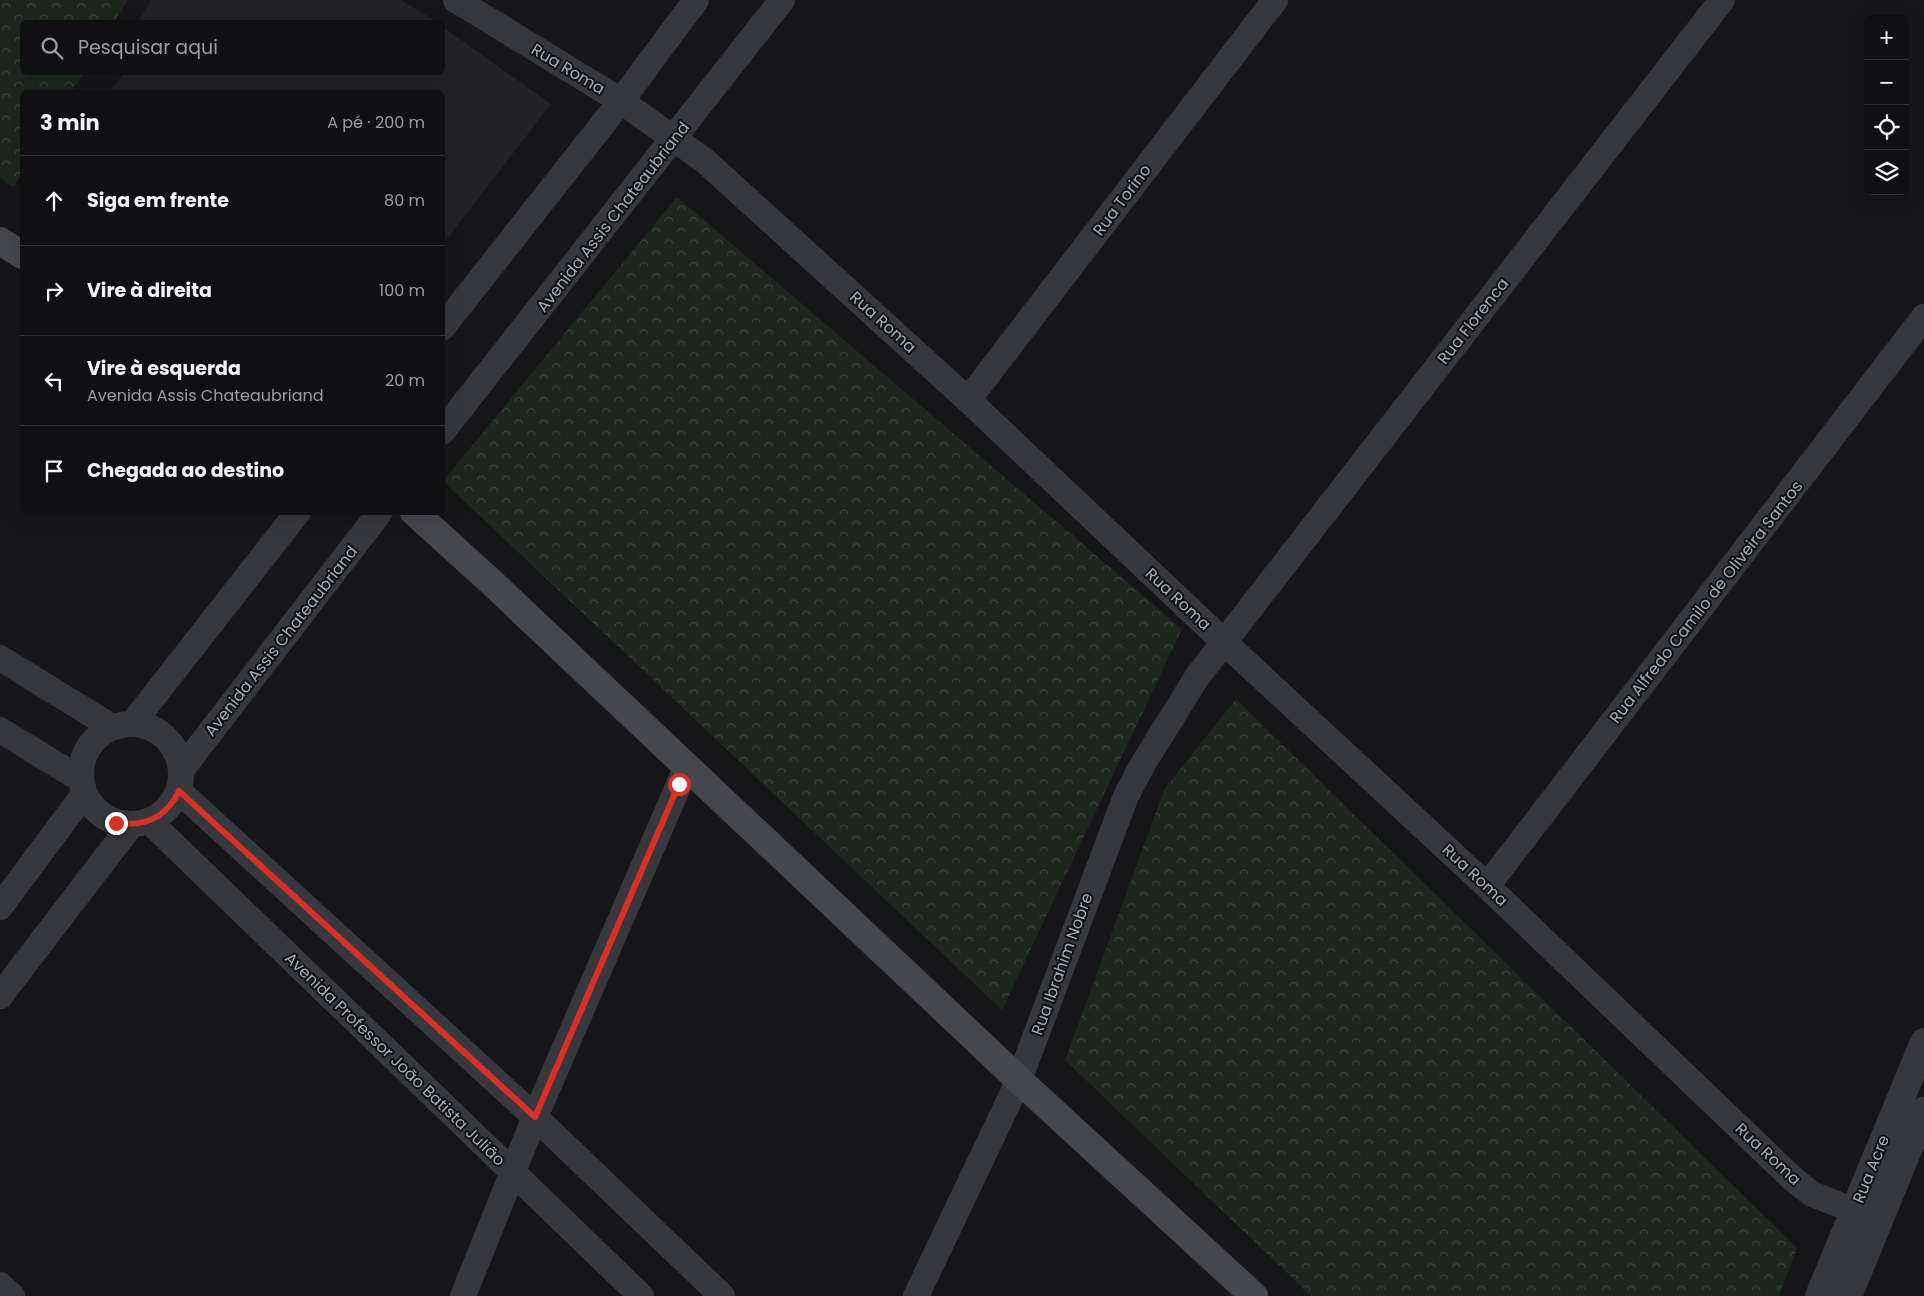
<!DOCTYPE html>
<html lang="pt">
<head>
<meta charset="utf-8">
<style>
  body { margin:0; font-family:Poppins,sans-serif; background:#1e1e20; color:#f1f3f6 }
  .controls { position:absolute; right:15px; top:15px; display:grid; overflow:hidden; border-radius:8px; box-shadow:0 5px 20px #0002 }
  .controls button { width:45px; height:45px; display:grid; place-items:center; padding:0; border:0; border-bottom:1px solid #303032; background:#101012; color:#f1f3f6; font:25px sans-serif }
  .stop { position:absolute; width:15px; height:15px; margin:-11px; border:4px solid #d93025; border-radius:50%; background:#fff }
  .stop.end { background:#d93025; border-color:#fff; box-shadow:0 1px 5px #0008 }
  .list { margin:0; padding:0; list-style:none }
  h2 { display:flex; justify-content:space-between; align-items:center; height:65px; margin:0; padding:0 20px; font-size:21px }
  h2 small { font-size:16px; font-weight:400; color:#9c9d9f }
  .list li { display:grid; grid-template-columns:32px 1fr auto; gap:15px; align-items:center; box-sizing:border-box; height:90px; padding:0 20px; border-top:1px solid #303032 }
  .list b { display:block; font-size:19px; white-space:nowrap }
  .list p { margin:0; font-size:16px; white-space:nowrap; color:#9c9d9f }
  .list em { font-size:16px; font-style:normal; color:#9c9d9f }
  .icon { flex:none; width:28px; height:28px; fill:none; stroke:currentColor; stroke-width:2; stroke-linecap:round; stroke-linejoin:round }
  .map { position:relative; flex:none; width:1924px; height:1296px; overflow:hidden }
  .search { position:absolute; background:#101012; box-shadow:0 5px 20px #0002; left:20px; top:20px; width:425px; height:55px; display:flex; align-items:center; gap:12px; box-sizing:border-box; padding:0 18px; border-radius:8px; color:#9c9d9f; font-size:19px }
  .panel { position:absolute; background:#101012; box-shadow:0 5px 20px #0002; left:20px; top:90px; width:425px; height:425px; border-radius:8px }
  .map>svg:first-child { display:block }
</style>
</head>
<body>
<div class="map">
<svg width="1924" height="1296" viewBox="0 0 1924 1296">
  <defs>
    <pattern id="forest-crowns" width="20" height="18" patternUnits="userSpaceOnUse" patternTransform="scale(1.25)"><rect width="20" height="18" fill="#1e261f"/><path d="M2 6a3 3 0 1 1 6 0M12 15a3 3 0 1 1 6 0" fill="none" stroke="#3c433d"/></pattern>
  </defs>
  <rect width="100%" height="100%" fill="#161618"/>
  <path fill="#222225" d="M151,0H401L437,22H138Z
    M443,27L551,104L443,244L442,92H109L124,73L442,72Z"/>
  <path fill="url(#forest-crowns)" d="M0,0H128L114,22H22V72L84,73L71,92H22V173L14,187L0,178Z
    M677,197L1182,629L1002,1010L443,481Z
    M1236,699L1797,1248L1779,1296H1311L1065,1060L1165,788Z"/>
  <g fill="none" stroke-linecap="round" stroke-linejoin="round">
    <path stroke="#37383d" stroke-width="26" d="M456,0L621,101L705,161L968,400L1223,641L1487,886L1794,1180L1812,1194L1873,1218
      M442,328L621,101L696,0
      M968,400L1275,0
      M442,432L782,0
      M0,658L112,727
      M81 774a50 50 0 1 1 100 0a50 50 0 1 1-100 0Z
      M132,724L298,512
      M0,730L80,779
      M182,769L380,512
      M179,791L535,1117L722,1296
      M150,822L641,1296
      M1487,886L1924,317
      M0,907L84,794
      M0,996L131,825
      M0,1285L12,1296
      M463,1296L535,1117L687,766
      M916,1296L1019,1080L1126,796L1143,764L1197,677L1722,0"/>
    <path stroke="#37383d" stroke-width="28" d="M1819,1296L1924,1042
      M1848,1296L1924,1111"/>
    <path stroke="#45474d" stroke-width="28" d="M0,241L22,255
      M414,512L489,580L1019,1080L1254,1296"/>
  </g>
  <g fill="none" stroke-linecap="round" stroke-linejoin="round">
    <path stroke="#d93025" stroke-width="6" d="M116,823C145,827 166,818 179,791L535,1117L679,784"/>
  </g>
  <g text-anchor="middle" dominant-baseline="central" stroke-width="4" stroke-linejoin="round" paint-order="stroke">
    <g font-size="16" fill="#a8adb8" stroke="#111113">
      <text transform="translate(568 69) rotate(31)">Rua Roma</text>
      <text transform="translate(1122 200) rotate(-53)">Rua Torino</text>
      <text transform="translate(613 217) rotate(-52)">Avenida Assis Chateaubriand</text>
      <text transform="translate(1473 321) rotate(-52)">Rua Florenca</text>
      <text transform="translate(883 322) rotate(42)">Rua Roma</text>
      <text transform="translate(1178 599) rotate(43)">Rua Roma</text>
      <text transform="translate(1706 602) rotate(-52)">Rua Alfredo Camilo de Oliveira Santos</text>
      <text transform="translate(281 641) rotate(-52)">Avenida Assis Chateaubriand</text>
      <text transform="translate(1475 875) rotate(43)">Rua Roma</text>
      <text transform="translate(1062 964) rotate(-70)">Rua Ibrahim Nobre</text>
      <text transform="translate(395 1059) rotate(44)">Avenida Professor João Batista Julião</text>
      <text transform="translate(1768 1154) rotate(43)">Rua Roma</text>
      <text transform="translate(1871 1169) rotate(-68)">Rua Acre</text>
    </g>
  </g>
</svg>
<div class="controls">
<button>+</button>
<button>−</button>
<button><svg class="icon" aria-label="locate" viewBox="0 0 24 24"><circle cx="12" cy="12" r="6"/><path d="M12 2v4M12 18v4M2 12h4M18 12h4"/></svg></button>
<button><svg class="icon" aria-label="layers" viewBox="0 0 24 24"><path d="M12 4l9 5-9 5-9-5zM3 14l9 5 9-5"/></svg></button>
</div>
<div class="stop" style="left:679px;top:784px"></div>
<div class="stop end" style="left:116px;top:823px"></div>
<div class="search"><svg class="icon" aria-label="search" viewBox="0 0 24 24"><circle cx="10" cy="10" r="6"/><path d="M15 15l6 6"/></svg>Pesquisar aqui</div>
<section class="panel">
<h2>3 min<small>A pé · 200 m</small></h2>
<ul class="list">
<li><svg class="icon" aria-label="ahead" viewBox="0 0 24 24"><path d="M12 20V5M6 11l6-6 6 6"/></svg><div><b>Siga em frente</b></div><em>80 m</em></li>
<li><svg class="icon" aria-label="right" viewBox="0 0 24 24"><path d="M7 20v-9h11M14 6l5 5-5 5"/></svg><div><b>Vire à direita</b></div><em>100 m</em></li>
<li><svg class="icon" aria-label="left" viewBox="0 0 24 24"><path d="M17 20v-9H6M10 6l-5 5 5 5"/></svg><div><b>Vire à esquerda</b><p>Avenida Assis Chateaubriand</p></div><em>20 m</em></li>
<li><svg class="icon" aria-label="arrive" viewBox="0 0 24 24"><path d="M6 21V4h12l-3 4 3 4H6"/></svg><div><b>Chegada ao destino</b></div></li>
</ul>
</section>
</div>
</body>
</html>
